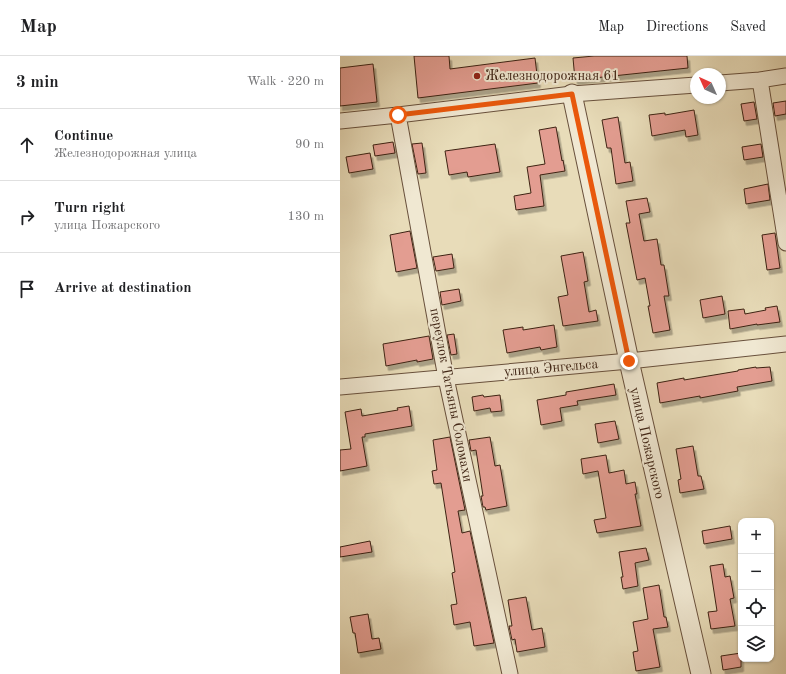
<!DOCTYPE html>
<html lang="en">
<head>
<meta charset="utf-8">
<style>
  body { margin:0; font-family:"Old Standard TT",serif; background:#f2f2f2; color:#202124 }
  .controls { position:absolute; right:12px; bottom:12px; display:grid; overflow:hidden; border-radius:8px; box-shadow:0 1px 3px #0004 }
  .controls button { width:36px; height:36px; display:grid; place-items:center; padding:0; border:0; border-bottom:1px solid #e0e0e0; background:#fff; color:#202124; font:20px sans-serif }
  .compass { position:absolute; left:350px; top:12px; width:36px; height:36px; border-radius:50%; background:#fff; box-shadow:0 1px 3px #0004; rotate:315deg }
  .stop { position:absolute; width:12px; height:12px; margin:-9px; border:3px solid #ea580c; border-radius:50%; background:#fff }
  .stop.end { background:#ea580c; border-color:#fff; box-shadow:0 1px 4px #0008 }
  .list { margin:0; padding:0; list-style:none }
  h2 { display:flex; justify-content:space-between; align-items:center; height:52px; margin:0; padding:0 16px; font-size:17px }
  h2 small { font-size:13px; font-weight:400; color:#757577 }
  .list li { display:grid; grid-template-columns:26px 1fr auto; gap:12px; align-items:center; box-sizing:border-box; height:72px; padding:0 16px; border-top:1px solid #e0e0e0 }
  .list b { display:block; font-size:15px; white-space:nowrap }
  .list p { margin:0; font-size:13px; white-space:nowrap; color:#757577 }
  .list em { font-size:13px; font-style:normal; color:#757577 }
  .icon { flex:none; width:22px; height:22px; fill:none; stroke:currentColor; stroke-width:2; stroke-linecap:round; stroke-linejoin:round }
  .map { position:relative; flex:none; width:446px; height:618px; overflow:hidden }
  header { display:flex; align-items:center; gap:24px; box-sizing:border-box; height:56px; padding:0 20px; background:#fff; border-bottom:1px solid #e0e0e0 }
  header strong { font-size:19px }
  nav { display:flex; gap:22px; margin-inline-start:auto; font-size:14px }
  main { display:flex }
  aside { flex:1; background:#fff }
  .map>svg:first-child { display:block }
</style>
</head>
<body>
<header>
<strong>Map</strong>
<nav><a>Map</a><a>Directions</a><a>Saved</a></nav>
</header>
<main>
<aside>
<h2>3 min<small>Walk · 220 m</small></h2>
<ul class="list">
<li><svg class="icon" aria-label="ahead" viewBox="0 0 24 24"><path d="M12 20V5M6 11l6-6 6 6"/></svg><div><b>Continue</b><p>Железнодорожная улица</p></div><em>90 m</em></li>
<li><svg class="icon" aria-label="right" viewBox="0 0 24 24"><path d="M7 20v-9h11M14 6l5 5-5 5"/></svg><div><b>Turn right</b><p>улица Пожарского</p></div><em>130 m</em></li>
<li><svg class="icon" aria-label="arrive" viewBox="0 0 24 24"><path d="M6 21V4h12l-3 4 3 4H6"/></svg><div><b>Arrive at destination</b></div></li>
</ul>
</aside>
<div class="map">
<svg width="446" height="618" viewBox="0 0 446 618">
  <defs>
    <filter id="shadow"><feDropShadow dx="2.5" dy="4.5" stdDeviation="0" flood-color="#0004"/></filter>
  </defs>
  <rect width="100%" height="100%" fill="#e8dcb9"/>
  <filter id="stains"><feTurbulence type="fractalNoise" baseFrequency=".005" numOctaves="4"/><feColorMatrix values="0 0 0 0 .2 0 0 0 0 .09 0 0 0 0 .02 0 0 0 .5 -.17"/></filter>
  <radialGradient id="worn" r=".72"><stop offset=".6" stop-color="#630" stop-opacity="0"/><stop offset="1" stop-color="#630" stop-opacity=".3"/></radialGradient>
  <path fill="#e39d91" stroke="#3d2213" filter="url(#shadow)" d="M74,0H109L110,13L195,2L198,27L78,42Z
    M254,0H347L348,12L235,24L233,2Z
    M33,8L37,46L0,50V12Z
    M446,45V58L435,60L433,47Z
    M414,46L417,63L404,65L401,48Z
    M354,54L358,79L346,81L345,74L312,80L309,59L325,57V59Z
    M278,61L285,107L290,106L293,125L276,128L271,92H267L262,64Z
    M216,71L222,105L223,104L225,115L200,119L204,150L176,154L174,140L191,137L187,111L205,108L199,74Z
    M53,86L55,97L35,100L33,89Z
    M82,87L86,117L78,118L72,88Z
    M155,88L160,116L128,121L127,116L109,119L105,95Z
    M421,88L423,101L404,104L402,91Z
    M30,97L33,113L9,117L6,101Z
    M428,128L430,144L406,148L404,133Z
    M307,142L310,156L299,158L304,185L317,183L321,209H324L329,240H324L330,274L313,277L308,250H310L305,222L297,224L286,167H290L286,145Z
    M70,175L77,212L56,216L50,179Z
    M435,177L440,212L427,214L422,179Z
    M243,196L248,225L244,226L249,256L256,254L258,265L223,270L218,241L228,239L221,200Z
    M112,198L114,212L96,215L93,201Z
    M119,233L121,245L102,249L100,236Z
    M382,240L385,258L363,262L360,244Z
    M437,250L440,266L417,269V268L390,273L388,255L404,253L405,258L426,254L425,252Z
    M214,269L217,291L201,294L200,291L167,297L163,274L183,271V274Z
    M114,278L117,298L111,299L107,279Z
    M89,280L93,303L77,306V304L46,310L43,288Z
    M416,311V312L430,311L432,325L397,331L398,335L360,342V340L320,347L317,327L344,322V324L398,315V314Z
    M274,328L276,339L237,345L238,349L220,352L222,365L201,369L197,344L226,339V336Z
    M143,339L144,341L160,339L162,355L151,356L150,352L134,355L132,341Z
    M69,350L72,370L25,378V381H22L27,410L0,415V394L11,393L5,356L21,353L22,360L58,354L57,352Z
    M275,365L279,383L258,387L255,368Z
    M110,381L125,454L118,455L122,477L130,475L154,587L134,590L130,566L114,569L111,549L117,548L112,517L115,516L101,427L94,428L92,415L97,414L93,384Z
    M150,381L155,410L160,409L167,450L146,454L145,451H143L141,440H143L136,394L131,395L129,384Z
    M353,390L358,420H361L364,433L340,437L338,424L341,423L336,393Z
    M266,399L269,417L284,414L286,428L295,426L297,438H295L301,470L257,477L254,464L266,462L258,415L243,418L241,403Z
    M390,470L392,483L364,488L362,475Z
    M30,485L32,496L0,501V491Z
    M306,492L309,504L295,507L298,530L283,533L281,521H283L279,496Z
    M383,508L385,521L390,520L394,542L390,543L395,570L371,573L368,556L377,555L370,510Z
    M319,529L324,561H326L328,571L313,573L320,611L296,615L293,596L298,595L293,566L308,563L303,532Z
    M186,541L192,574L202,572L205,591L177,596L175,583L172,584L169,570H172L168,544Z
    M28,558L32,583L39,582L41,593L18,597L15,577H13L10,561Z
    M401,597V611L383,614L381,600Z"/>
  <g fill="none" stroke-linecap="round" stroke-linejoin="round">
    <defs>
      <path id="minor" d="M420,24L446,187
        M380,27L420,24L446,20
        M58,59L106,322L170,618
        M0,65L58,59L232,38L356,29
        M0,331L289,305L446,288"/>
      <path id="tertiary" d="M232,38L289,305L361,618"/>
    </defs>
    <use href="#minor" stroke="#68503c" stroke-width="17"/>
    <use href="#tertiary" stroke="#68503c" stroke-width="21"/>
    <use href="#minor" stroke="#f0e8d2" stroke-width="15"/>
    <use href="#tertiary" stroke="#f0e8d2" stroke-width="19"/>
  </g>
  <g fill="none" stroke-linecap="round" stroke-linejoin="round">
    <path stroke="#ea580c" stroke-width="5" d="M58,59L232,38L289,305"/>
  </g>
  <circle fill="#8f2418" stroke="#f0e8d2" stroke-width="1.5" cx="137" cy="20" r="4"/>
  <g text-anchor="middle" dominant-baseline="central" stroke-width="4" stroke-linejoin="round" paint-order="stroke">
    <g font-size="14" fill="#3d2213" stroke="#f0e8d2" text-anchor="start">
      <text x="145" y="20">Железнодорожная 61</text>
    </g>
    <g font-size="14" fill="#3d2213" stroke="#f0e8d2">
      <text transform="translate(211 312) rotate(-5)">улица Энгельса</text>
      <text transform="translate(111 339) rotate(79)">переулок Татьяны Соломахи</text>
      <text transform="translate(307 387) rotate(77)">улица Пожарского</text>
    </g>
  </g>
  <rect width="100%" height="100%" filter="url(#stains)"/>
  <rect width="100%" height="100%" fill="url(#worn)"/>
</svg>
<div class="controls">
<button>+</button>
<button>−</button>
<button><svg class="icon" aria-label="locate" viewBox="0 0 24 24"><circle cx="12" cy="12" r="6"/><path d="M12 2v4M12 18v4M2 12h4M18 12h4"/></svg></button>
<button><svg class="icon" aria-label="layers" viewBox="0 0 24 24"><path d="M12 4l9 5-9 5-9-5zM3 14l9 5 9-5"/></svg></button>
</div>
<svg class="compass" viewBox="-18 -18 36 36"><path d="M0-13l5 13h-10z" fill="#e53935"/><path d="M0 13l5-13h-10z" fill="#757577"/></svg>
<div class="stop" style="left:58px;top:59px"></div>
<div class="stop end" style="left:289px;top:305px"></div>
</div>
</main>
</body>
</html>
